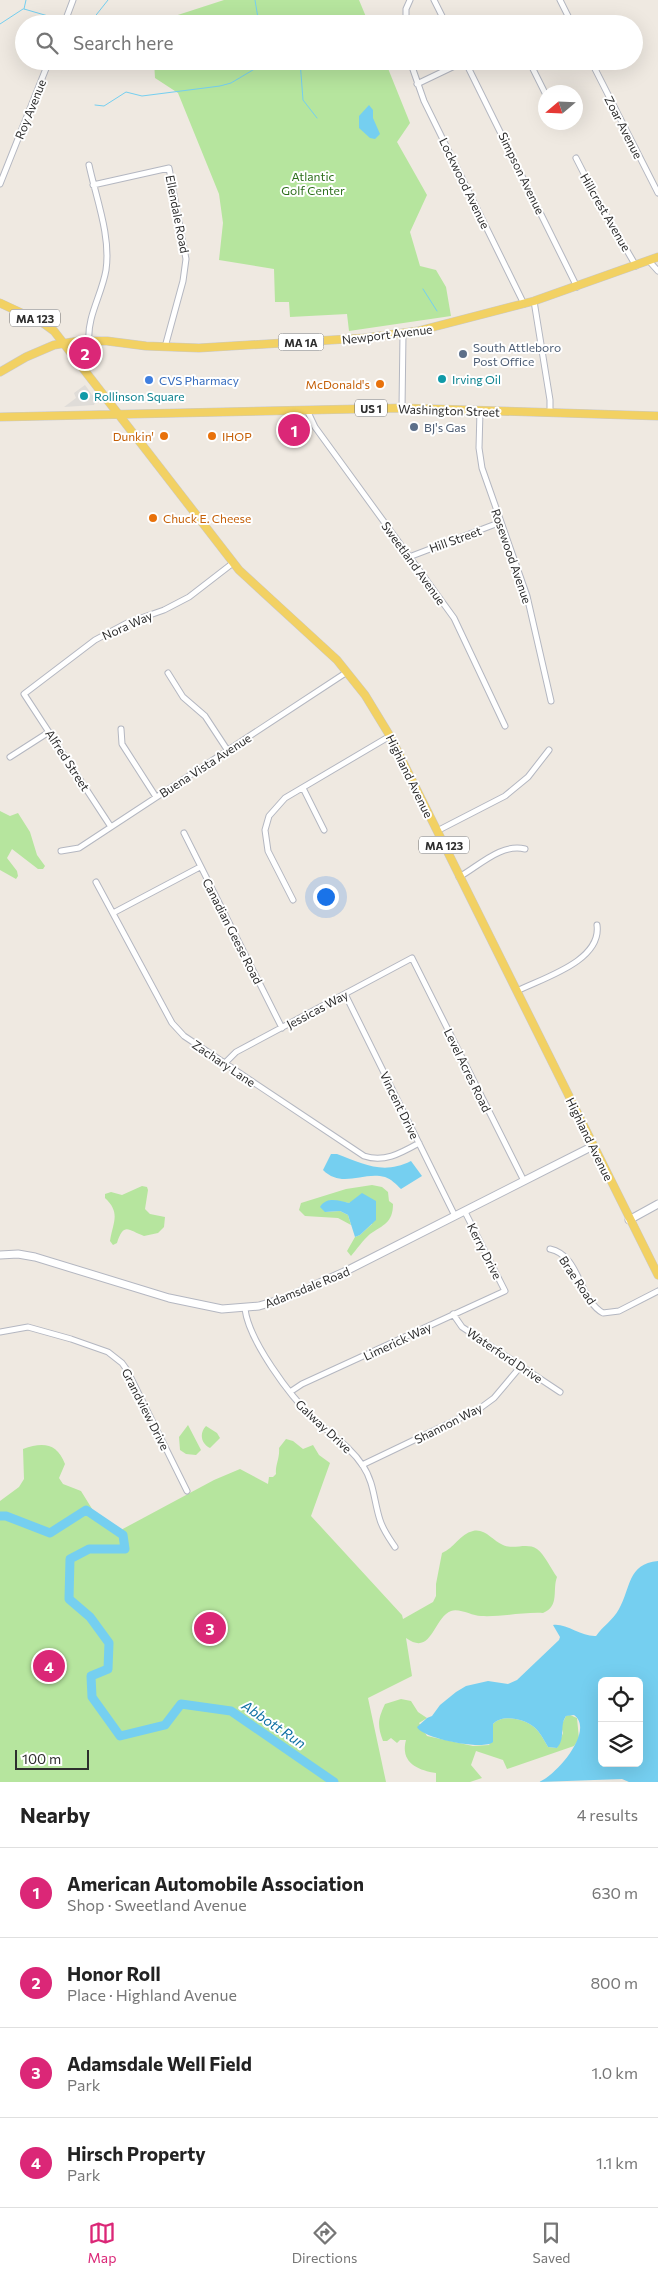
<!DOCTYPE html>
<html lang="en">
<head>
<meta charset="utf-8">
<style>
  body { margin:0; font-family:Commissioner,sans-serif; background:#f2f2f2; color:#222 }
  .controls { position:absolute; right:15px; bottom:15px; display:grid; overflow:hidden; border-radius:8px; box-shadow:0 5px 20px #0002 }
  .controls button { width:45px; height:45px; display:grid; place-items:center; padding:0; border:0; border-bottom:1px solid #e0e0e0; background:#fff; color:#222; font:25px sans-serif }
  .compass { position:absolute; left:538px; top:85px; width:45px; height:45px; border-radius:50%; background:#fff; box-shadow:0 5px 20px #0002; rotate:251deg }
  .scale { position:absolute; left:15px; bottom:12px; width:74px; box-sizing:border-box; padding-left:5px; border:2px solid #2e2e2e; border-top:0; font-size:14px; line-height:18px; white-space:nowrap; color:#2e2e2e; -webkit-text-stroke:4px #fff; paint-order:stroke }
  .you { position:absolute; left:325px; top:896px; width:18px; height:18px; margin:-12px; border:4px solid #fff; border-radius:50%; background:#1a73e8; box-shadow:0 0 0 8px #1a73e833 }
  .badge { display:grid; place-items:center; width:32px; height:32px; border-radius:50%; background:#db2777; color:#fff; font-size:16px; font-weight:700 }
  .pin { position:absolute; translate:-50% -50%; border:2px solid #fff; box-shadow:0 1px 5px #0006 }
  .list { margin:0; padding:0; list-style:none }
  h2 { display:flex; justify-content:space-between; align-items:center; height:65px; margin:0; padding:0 20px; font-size:21px }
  h2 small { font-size:16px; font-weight:400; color:#767676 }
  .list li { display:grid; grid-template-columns:32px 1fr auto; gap:15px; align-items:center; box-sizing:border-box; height:90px; padding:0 20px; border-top:1px solid #e0e0e0 }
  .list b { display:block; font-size:19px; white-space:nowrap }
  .list p { margin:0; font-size:16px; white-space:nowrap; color:#767676 }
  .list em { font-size:16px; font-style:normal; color:#767676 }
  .icon { flex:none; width:28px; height:28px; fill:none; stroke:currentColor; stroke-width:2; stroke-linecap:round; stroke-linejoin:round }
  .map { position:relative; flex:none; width:658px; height:1782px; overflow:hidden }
  .search { position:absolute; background:#fff; box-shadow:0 5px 20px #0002; left:15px; right:15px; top:15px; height:55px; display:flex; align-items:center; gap:12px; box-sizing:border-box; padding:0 18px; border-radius:28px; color:#767676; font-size:19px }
  .sheet { height:425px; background:#fff }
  nav { display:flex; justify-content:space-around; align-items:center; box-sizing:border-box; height:70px; border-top:1px solid #e0e0e0; background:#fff; font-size:14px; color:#767676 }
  nav a { display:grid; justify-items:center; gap:2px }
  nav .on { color:#db2777 }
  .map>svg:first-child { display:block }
</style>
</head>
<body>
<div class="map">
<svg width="658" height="1782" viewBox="0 0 658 1782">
  <rect width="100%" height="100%" fill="#efe9e1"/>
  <path fill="#b6e59e" d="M224,0H359L369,24H150Z
    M154,61H385L410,123L397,142L427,195L410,232L420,266L436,270L446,287L451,316L349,331L347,314L290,317L289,302H275L274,269L219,260L223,223L219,194L178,93L155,78Z
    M0,811L10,816L18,813L30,832L37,855L45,866L43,869H38L12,849L7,858L17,871L18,876L16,879L0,870Z
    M372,1185L382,1187L388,1192L389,1201L393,1204C393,1223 383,1225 370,1234C363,1240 357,1249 351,1256L347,1251L355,1237L360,1235L372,1224L354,1201L349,1203L330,1200L325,1212L340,1211L348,1215L351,1225L338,1218L305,1216L299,1210L301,1203L346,1189Z
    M142,1186L147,1187L148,1190L145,1209L150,1214L165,1217L164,1227L158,1233L144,1236C129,1231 124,1221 117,1243L113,1245L110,1241C113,1222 121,1213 105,1198V1194L111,1192L122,1195Z
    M188,1425L201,1450L196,1455L186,1454L180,1450L179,1437Z
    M206,1426L217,1433L220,1438L210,1448C201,1444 199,1433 206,1426Z
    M286,1439L293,1441L303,1449L313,1445L319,1455L330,1463L311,1516L402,1615L403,1619L433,1602L436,1596V1584L442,1553C454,1548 460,1534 473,1531C485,1528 493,1541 503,1545C514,1550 527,1542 537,1549C545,1555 551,1569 557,1577C552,1590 560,1606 543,1613C523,1612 502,1617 481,1616C472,1616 460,1608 451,1611C433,1618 432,1657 406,1638L412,1676L368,1698L386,1782H0V1501L19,1487L24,1479L23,1449C43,1442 57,1443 65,1464L59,1478L63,1484L81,1491L94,1512L119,1531L214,1480L240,1469L268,1484L269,1477H273L276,1474C275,1465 280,1458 279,1448Z
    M401,1699L411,1701L418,1712L427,1718L419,1723L427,1736L473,1746L489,1745L493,1738V1724C501,1714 524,1718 534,1727C540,1732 544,1740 548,1747L557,1748L563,1733L561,1726L566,1716L570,1715L577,1718L579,1739L574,1746L507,1769L503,1760L476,1751L471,1765L482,1778L470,1782H436V1773C417,1770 400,1762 406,1740H400L397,1743L391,1738L387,1741H383C377,1725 378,1719 385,1704Z"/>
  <path fill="#dfdcd8" d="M85,385L96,400L94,405L64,407L76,398L74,393Z"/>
  <path fill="#75cff0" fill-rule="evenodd" d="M369,105L373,110V118L380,134L375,139L370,138L359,128V116Z
    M331,1154H337C364,1164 383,1175 411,1161L422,1176L401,1189C396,1184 391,1179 385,1177C363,1171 342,1189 323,1170Z
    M362,1193L376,1201V1220L360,1235L355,1237L348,1215L340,1211L325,1212L320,1207C327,1196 339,1201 349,1203Z
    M658,1561V1782H629L622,1779L539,1782C557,1775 595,1730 574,1715L566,1716C559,1726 566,1738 557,1748L548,1747C544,1740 540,1732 534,1727C524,1718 501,1714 493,1724V1742C484,1751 421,1738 417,1727L427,1718L432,1716L440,1705L456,1692L466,1686L488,1681L508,1684L517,1680L559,1640L560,1637L553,1625C566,1623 582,1637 596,1636C603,1626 613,1620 619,1609C631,1588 627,1564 658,1561ZM602,1681H639V1763H602Z"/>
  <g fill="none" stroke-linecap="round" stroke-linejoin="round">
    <path stroke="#75cff0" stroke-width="1" d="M255,0L259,24
      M24,9L55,18
      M24,9L26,0
      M72,23L76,24
      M0,24L23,9
      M89,24L108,0
      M300,61L303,100L317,118
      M95,105L104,106L126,92L142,96L220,86L231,83L268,61
      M423,289L437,311"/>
    <path stroke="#75cff0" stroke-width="9" d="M0,1516H6L50,1533L86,1510L123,1535L125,1549H89L70,1559L69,1599L90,1617L109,1643L108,1669L91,1676L92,1697L120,1736L165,1725L181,1704L231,1711L334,1782"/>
    <defs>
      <path id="street" d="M434,0L446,24
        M560,0L572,24
        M64,24L73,0
        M406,24V9L410,0
        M410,61L424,101L524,304
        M465,61L577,287
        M529,61L546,95
        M591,61L658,193
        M417,84L465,61
        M559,122V123
        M576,158L598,201L636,266
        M89,165C96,198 111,236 106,270C102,294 87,317 89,340
        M0,184L49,61
        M93,185L169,168L186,259L183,281L165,347
        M649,261L658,271
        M534,301L550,400V413
        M402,408L403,334
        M307,410L315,427L454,618L505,726
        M480,411L479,448L482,468L527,596L551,701
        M409,557L501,522
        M168,673L183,697L205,716L228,751
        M121,729L122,744L156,797
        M10,757L49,732
        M303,788L324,830
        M111,827L24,694L95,640L127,623L164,610L189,597L233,563
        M437,831L505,796L528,777L549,750
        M184,833L282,1028
        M61,851L79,848L347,672
        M459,877C479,866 501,843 525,849
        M96,882L172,1023L184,1036L364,1156C384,1163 401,1153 419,1143
        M293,900L268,851L265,830L269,816L285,798L390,736
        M113,913L200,867
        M517,991C543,978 602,961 597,925
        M345,994L455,1216
        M225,1063L236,1052L412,958L524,1181
        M550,1249C580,1255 579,1300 603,1313L619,1311L658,1291
        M245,1309C249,1341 290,1396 313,1418C330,1434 350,1446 363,1466C374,1482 374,1502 380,1520C383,1530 389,1538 395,1547
        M453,1314L462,1327L560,1392
        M0,1332L28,1327L71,1339L108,1352L122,1363L127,1370L187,1491
        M290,1392L302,1384L505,1291L465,1212
        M362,1465L479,1409L494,1398L521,1366"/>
      <path id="secondary" d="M629,1220L658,1204
        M0,1255L18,1254L35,1257L169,1298L222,1309L259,1306L286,1298L344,1272L593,1146"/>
      <path id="primary" d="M0,303L43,323L54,331L239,570L337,660L365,695L390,736L658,1275
        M0,372L26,357L54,345L79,341H107L146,346L199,348L364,338L418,331L534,301L658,257
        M0,417L402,408L658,416"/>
    </defs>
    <use href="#street" stroke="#b4b7c1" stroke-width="7"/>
    <use href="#secondary" stroke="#b4b7c1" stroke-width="9"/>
    <use href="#primary" stroke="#c9c9c9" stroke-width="9"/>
    <use href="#street" stroke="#fff" stroke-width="5"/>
    <use href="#secondary" stroke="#fff" stroke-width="7"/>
    <use href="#primary" stroke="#f2d163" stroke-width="8"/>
  </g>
  <g fill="#5c6f8a" stroke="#fff" stroke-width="2">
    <circle cx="463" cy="354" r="5"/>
    <circle cx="414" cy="427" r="5"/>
  </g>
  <g fill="#0f9aa8" stroke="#fff" stroke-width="2">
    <circle cx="442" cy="379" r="5"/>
    <circle cx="84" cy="396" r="5"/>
  </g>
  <circle fill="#3f7fe0" stroke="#fff" stroke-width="2" cx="149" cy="380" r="5"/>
  <g fill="#e8710a" stroke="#fff" stroke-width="2">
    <circle cx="380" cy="384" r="5"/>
    <circle cx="164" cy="436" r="5"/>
    <circle cx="212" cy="436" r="5"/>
    <circle cx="153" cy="518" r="5"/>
  </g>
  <g text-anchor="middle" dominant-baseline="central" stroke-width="4" stroke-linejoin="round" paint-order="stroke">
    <g fill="#fff" stroke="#6d6d6d" stroke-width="1">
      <rect x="10" y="309.5" width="50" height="17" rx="4"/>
      <rect x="278.5" y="333.5" width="45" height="17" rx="4"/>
      <rect x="355" y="399.5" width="32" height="17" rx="4"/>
      <rect x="419" y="836.5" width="50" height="17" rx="4"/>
    </g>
    <g font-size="11" font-weight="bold" fill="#2e2e2e">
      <text x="35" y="318">MA 123</text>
      <text x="301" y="342">MA 1A</text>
      <text x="371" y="408">US 1</text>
      <text x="444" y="845">MA 123</text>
    </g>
    <g font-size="12" fill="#2e2e2e" stroke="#fff">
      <text transform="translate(30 109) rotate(-68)">Roy Avenue</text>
      <text transform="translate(624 127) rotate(63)">Zoar Avenue</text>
      <text transform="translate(522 173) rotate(64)">Simpson Avenue</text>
      <text transform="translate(465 183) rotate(64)">Lockwood Avenue</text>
      <text transform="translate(606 212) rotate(60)">Hillcrest Avenue</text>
      <text transform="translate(178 214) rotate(79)">Ellendale Road</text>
      <text transform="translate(387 334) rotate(-7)">Newport Avenue</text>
      <text transform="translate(449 410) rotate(2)">Washington Street</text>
      <text transform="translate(455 539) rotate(-20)">Hill Street</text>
      <text transform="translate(512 556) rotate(71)">Rosewood Avenue</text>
      <text transform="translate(414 563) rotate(54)">Sweetland Avenue</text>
      <text transform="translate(127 625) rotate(-24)">Nora Way</text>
      <text transform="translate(68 760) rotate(57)">Alfred Street</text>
      <text transform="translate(205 765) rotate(-33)">Buena Vista Avenue</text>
      <text transform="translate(410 776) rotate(64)">Highland Avenue</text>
      <text transform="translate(233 931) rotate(63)">Canadian Geese Road</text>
      <text transform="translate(317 1009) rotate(-28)">Jessicas Way</text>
      <text transform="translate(224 1063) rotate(34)">Zachary Lane</text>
      <text transform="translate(468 1070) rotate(64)">Level Acres Road</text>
      <text transform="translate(400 1105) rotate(64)">Vincent Drive</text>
      <text transform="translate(590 1139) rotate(64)">Highland Avenue</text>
      <text transform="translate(485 1251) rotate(63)">Kerry Drive</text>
      <text transform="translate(578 1280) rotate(56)">Brae Road</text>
      <text transform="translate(307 1287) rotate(-22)">Adamsdale Road</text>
      <text transform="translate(397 1341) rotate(-25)">Limerick Way</text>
      <text transform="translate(505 1355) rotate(34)">Waterford Drive</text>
      <text transform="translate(146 1409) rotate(63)">Grandview Drive</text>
      <text transform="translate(448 1423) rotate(-27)">Shannon Way</text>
      <text transform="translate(324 1426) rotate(43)">Galway Drive</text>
    </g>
    <g font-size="12" fill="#2c6e1b" stroke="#fff">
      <text x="313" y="176">Atlantic<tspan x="313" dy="14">Golf Center</tspan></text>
    </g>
    <g font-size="12" fill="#4e5e75" stroke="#fff" text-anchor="start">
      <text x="473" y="347">South Attleboro<tspan x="473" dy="14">Post Office</tspan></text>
      <text x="424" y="427">BJ's Gas</text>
    </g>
    <g font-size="12" fill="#0d838f" stroke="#fff" text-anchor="start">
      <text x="452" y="379">Irving Oil</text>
      <text x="94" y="396">Rollinson Square</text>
    </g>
    <g font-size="12" fill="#366cbe" stroke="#fff" text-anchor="start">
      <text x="159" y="380">CVS Pharmacy</text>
    </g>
    <g font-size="12" fill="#c56008" stroke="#fff" text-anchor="end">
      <text x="370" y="384">McDonald's</text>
      <text x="154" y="436">Dunkin'</text>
      <text x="222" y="436" text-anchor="start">IHOP</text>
      <text x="163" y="518" text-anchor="start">Chuck E. Cheese</text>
    </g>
    <g font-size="14" font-style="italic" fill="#0d6fa3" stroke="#fff">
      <text transform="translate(274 1724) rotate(34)">Abbott Run</text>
    </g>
  </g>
</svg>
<div class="controls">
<button><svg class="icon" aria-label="locate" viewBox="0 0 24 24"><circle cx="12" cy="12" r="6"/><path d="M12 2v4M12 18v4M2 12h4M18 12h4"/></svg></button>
<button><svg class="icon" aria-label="layers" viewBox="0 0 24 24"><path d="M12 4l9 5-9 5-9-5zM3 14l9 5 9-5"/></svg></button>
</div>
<svg class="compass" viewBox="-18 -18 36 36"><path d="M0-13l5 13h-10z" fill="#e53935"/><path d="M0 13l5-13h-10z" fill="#767676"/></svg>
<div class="scale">100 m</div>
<div class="you"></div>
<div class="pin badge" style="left:294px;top:430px">1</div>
<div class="pin badge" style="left:85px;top:353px">2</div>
<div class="pin badge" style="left:210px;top:1628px">3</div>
<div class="pin badge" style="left:49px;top:1666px">4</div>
<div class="search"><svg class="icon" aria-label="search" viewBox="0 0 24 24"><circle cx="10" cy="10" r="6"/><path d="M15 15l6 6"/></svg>Search here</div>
</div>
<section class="sheet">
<h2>Nearby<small>4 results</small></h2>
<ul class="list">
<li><span class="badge">1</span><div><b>American Automobile Association</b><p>Shop · Sweetland Avenue</p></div><em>630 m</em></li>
<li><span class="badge">2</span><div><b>Honor Roll</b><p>Place · Highland Avenue</p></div><em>800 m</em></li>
<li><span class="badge">3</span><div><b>Adamsdale Well Field</b><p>Park</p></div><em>1.0 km</em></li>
<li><span class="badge">4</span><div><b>Hirsch Property</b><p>Park</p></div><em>1.1 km</em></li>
</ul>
</section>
<nav>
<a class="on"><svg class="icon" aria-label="map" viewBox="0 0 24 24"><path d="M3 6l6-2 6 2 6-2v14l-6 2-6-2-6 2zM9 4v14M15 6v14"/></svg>Map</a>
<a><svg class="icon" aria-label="directions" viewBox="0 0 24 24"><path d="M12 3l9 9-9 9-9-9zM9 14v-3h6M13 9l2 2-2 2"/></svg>Directions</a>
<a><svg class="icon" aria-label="saved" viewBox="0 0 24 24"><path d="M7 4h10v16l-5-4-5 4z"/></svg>Saved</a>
</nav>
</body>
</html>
